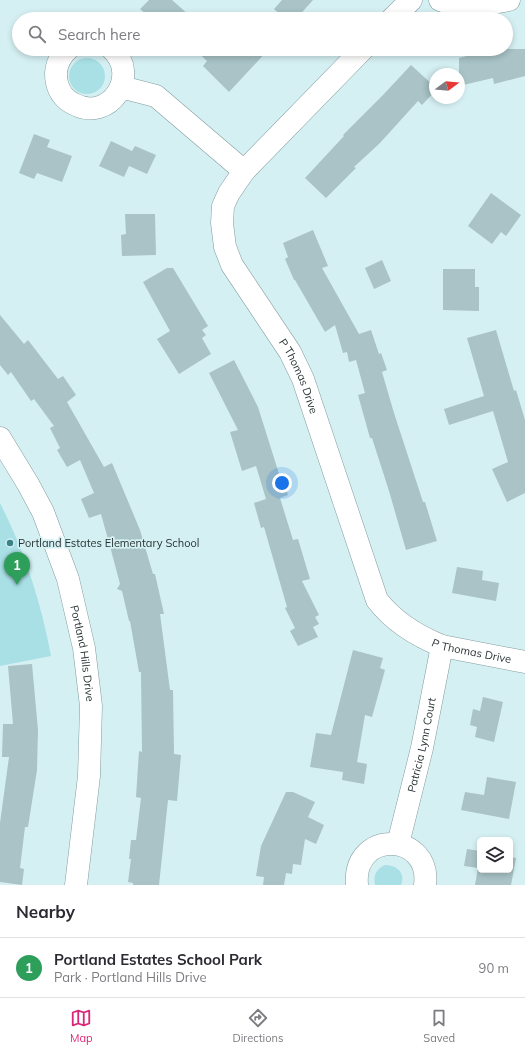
<!DOCTYPE html>
<html lang="en">
<head>
<meta charset="utf-8">
<style>
  body { margin:0; font-family:Mulish,sans-serif; background:#f2f2f3; color:#2b2b33 }
  .controls { position:absolute; right:12px; bottom:12px; display:grid; overflow:hidden; border-radius:6px; box-shadow:0 2px 6px #0003 }
  .controls button { width:36px; height:36px; display:grid; place-items:center; padding:0; border:0; border-bottom:1px solid #e1e1e2; background:#fff; color:#2b2b33; font:20px sans-serif }
  .compass { position:absolute; left:429px; top:68px; width:36px; height:36px; border-radius:50%; background:#fff; box-shadow:0 2px 6px #0003; rotate:74deg }
  .you { position:absolute; left:282px; top:483px; width:14px; height:14px; margin:-10px; border:3px solid #fff; border-radius:50%; background:#1a73e8; box-shadow:0 0 0 6px #1a73e833 }
  .badge { display:grid; place-items:center; width:26px; height:26px; border-radius:50%; background:#db2777; color:#fff; font-size:13px; font-weight:700 }
  .pin { position:absolute; translate:-50% -33px; filter:drop-shadow(0 1px 2px #0008) }
  .pin::after { content:''; position:absolute; top:21px; width:14px; height:12px; background:inherit; clip-path:polygon(0 0,100% 0,50% 100%) }
  .list { margin:0; padding:0; list-style:none }
  h2 { display:flex; justify-content:space-between; align-items:center; height:52px; margin:0; padding:0 16px; font-size:17px }
  h2 small { font-size:13px; font-weight:400; color:#7c7c81 }
  .list li { display:grid; grid-template-columns:26px 1fr auto; gap:12px; align-items:center; box-sizing:border-box; height:60px; padding:0 16px; border-top:1px solid #e1e1e2 }
  .list b { display:block; font-size:15px; white-space:nowrap }
  .list p { margin:0; font-size:13px; white-space:nowrap; color:#7c7c81 }
  .list em { font-size:13px; font-style:normal; color:#7c7c81 }
  .icon { flex:none; width:22px; height:22px; fill:none; stroke:currentColor; stroke-width:2; stroke-linecap:round; stroke-linejoin:round }
  .map { position:relative; flex:none; width:525px; height:885px; overflow:hidden }
  .search { position:absolute; background:#fff; box-shadow:0 2px 6px #0003; left:12px; right:12px; top:12px; height:44px; display:flex; align-items:center; gap:10px; box-sizing:border-box; padding:0 14px; border-radius:22px; color:#7c7c81; font-size:15px }
  .sheet { height:112px; background:#fff }
  nav { display:flex; justify-content:space-around; align-items:center; box-sizing:border-box; height:56px; border-top:1px solid #e1e1e2; background:#fff; font-size:11px; color:#7c7c81 }
  nav a { display:grid; justify-items:center; gap:2px }
  nav .on { color:#db2777 }
  .map>svg:first-child { display:block }
</style>
</head>
<body>
<div class="map">
<svg width="525" height="885" viewBox="0 0 525 885">
  <rect width="100%" height="100%" fill="#d5f0f3"/>
  <path fill="#a9e0e6" d="M69 76a18 18 0 1 1 36 0a18 18 0 1 1-36 0Z
    M0,503C25,552 41,602 51,656L0,666Z
    M385,865C397,865 406,873 401,885H375C373,876 376,869 385,865Z"/>
  <path fill="#a9c3c6" d="M149,0H172L189,15L186,19H152L140,9Z
    M282,0H313L296,19H285L274,9Z
    M194,49H269L229,92L203,66L207,61Z
    M495,49H525V76L494,84L493,78L459,86V58Z
    M411,65L435,87V91L422,105L418,101L380,143L354,167L356,168L326,198L305,178L344,136L343,135L383,95Z
    M34,134L50,140L47,147L72,156L62,182L37,173L34,179L19,173Z
    M111,141L132,151L135,146L156,155L147,174L129,166L124,177L99,166Z
    M491,193L521,215L506,236L501,232L492,244L468,226Z
    M125,214H155L156,255L122,256L121,235L126,234Z
    M313,230L328,266L322,268L359,334L371,330L379,354L381,353L387,370L382,372L394,413L423,502H425L437,541L406,550L389,491L372,438H370L358,395L365,393L356,360L349,362L347,352L343,353L335,325L325,332L295,280H294L285,259L288,257L283,243Z
    M382,260L391,281L374,289L365,268Z
    M167,268H173L208,326L202,330L206,335L202,338L211,354L179,374L157,339L170,331L143,282Z
    M443,269H475V287H479V311L443,310Z
    M0,315L24,344L28,340L58,379L63,376L76,395L67,402L104,467L112,463L140,530L153,574H155L164,614H160L170,690H173L174,754L181,755L177,801L168,800L159,885H133V883L128,882L131,859H129L131,840H136L141,798L136,797L139,751L142,752L141,672H139L130,621H129L122,591L117,589L120,584L111,550L101,514L89,518L81,499L94,493L80,460L67,467L57,450L60,448L50,428L54,426L34,399L31,401L11,372L8,375L0,365Z
    M496,330L514,391L516,390L525,420V493L507,502L492,469L508,462L493,411L449,425L444,409L484,396L467,338Z
    M234,360L258,407L280,477L282,476L288,495L280,498L293,540L298,539L310,579L302,581L319,615L315,617L319,624L313,627L318,637L298,646L290,631L295,628L285,608L287,607L264,527L261,528L254,503L266,499L256,466L242,471L230,432L238,430L209,373Z
    M457,567L483,571L482,580L499,583L496,601L452,593Z
    M353,650L383,658L380,668L385,670L372,717L365,715L357,762L367,764L364,784L342,780L343,772L310,767L316,733L331,735Z
    M32,664L38,730L37,770L28,827H25L20,868L24,869L22,885L0,882V823L9,757H2L3,724H13L8,666Z
    M483,697L503,702L494,742L475,737L477,727L470,725L473,709L480,711Z
    M487,777L516,782L509,819L461,810L465,792L484,795Z
    M286,792H293L315,802L308,817L324,825L316,844L305,839L301,865L293,864L292,874L286,873L284,885H263L264,877L256,876L261,846Z
    M467,849L480,851V870H510V857L516,858L511,885H475L478,868L464,866Z"/>
  <g fill="none" stroke-linecap="round" stroke-linejoin="round">
    <defs>
      <g id="minor">
        <path d="M440,0C463,10 486,4 509,0"/>
        <path d="M392,19L411,0"/>
        <path d="M68,49C58,58 54,70 57,83C59,92 65,100 74,104C109,123 141,76 112,49"/>
        <path id="s1" d="M363,49L244,171L229,193L223,206L222,223L225,247L232,265L290,352L303,379L377,600C394,622 417,636 442,646L525,662"/>
        <path d="M121,87L156,96L244,171"/>
        <path id="s2" d="M0,438L28,484L43,512L68,579L84,648L91,706L89,776L76,885"/>
        <path id="s3" d="M398,844L422,748L442,646"/>
        <path d="M357,885C352,829 432,832 425,885"/>
      </g>
    </defs>
    <use href="#minor" stroke="#839c9e" stroke-width="23"/>
    <use href="#minor" stroke="#fff" stroke-width="22"/>
  </g>
  <circle fill="#3b838b" stroke="#d5f0f3" stroke-width="1.5" cx="10" cy="543" r="4"/>
  <g text-anchor="middle" dominant-baseline="central" stroke-width="3.5" stroke-linejoin="round" paint-order="stroke">
    <g font-size="11" fill="#283234" stroke="#d5f0f3">
      <text stroke="none"><textPath href="#s1" startOffset="402">P Thomas Drive</textPath></text>
      <text stroke="none"><textPath href="#s1" startOffset="750">P Thomas Drive</textPath></text>
      <text stroke="none"><textPath href="#s2" startOffset="233">Portland Hills Drive</textPath></text>
      <text stroke="none"><textPath href="#s3" startOffset="102">Patricia Lynn Court</textPath></text>
    </g>
    <g font-size="11" fill="#283234" stroke="#d5f0f3" text-anchor="start">
      <text x="18" y="543">Portland Estates Elementary School</text>
    </g>
  </g>
</svg>
<div class="controls">
<button><svg class="icon" aria-label="layers" viewBox="0 0 24 24"><path d="M12 4l9 5-9 5-9-5zM3 14l9 5 9-5"/></svg></button>
</div>
<svg class="compass" viewBox="-18 -18 36 36"><path d="M0-13l5 13h-10z" fill="#e53935"/><path d="M0 13l5-13h-10z" fill="#7c7c81"/></svg>
<div class="you"></div>
<div class="pin badge" style="left:17px;top:585px;background:#2e9e5b">1</div>
<div class="search"><svg class="icon" aria-label="search" viewBox="0 0 24 24"><circle cx="10" cy="10" r="6"/><path d="M15 15l6 6"/></svg>Search here</div>
</div>
<section class="sheet">
<h2>Nearby<small></small></h2>
<ul class="list">
<li><span class="badge" style="background:#2e9e5b">1</span><div><b>Portland Estates School Park</b><p>Park · Portland Hills Drive</p></div><em>90 m</em></li>
</ul>
</section>
<nav>
<a class="on"><svg class="icon" aria-label="map" viewBox="0 0 24 24"><path d="M3 6l6-2 6 2 6-2v14l-6 2-6-2-6 2zM9 4v14M15 6v14"/></svg>Map</a>
<a><svg class="icon" aria-label="directions" viewBox="0 0 24 24"><path d="M12 3l9 9-9 9-9-9zM9 14v-3h6M13 9l2 2-2 2"/></svg>Directions</a>
<a><svg class="icon" aria-label="saved" viewBox="0 0 24 24"><path d="M7 4h10v16l-5-4-5 4z"/></svg>Saved</a>
</nav>
</body>
</html>
